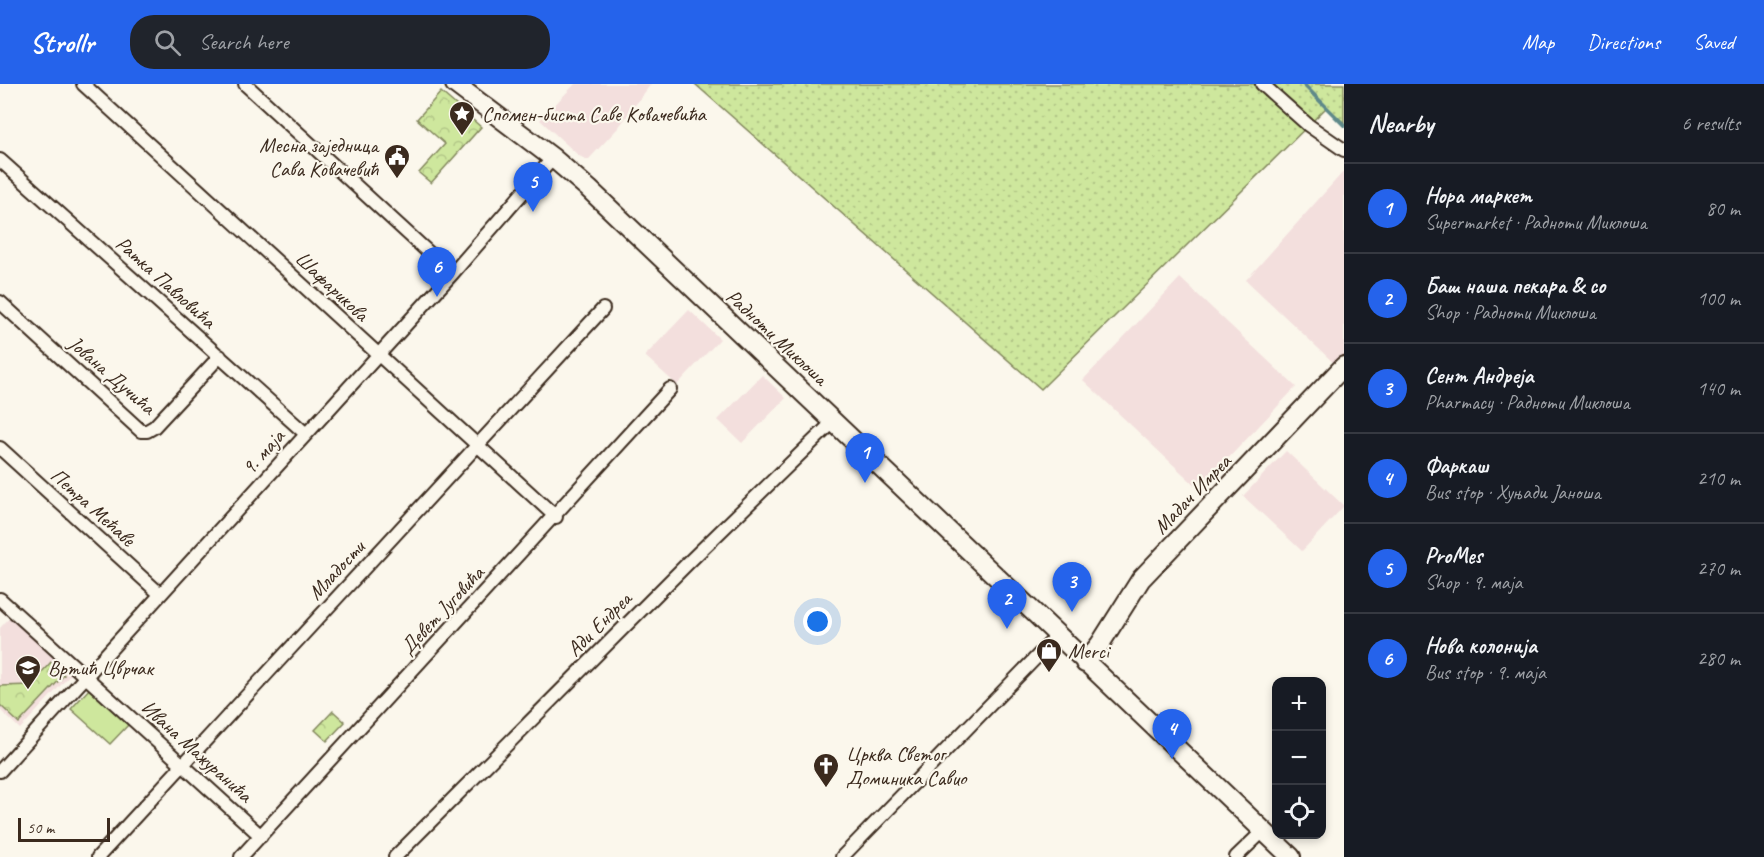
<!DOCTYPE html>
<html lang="en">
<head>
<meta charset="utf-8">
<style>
  body { margin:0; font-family:Caveat,sans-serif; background:#20242c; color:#f1f3f6 }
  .controls { position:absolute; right:18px; bottom:18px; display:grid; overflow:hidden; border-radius:12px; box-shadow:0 3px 9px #0003 }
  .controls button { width:54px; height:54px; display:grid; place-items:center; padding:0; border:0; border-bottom:2px solid #363941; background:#171b24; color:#f1f3f6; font:30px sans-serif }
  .scale { position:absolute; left:18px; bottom:15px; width:92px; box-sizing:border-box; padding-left:6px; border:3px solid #3b2a1e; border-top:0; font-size:16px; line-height:21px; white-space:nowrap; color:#3b2a1e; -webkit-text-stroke:4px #fbf7ec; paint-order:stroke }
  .you { position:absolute; left:818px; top:538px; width:21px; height:21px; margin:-15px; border:4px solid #fff; border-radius:50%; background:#1a73e8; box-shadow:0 0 0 9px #1a73e833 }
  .badge { display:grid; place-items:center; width:39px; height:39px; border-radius:50%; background:#2563eb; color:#fff; font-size:20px; font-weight:700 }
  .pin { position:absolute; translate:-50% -50px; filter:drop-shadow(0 2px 3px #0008) }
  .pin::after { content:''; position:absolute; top:32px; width:21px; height:18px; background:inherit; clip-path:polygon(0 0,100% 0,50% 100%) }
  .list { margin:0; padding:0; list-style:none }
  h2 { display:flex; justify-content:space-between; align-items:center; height:78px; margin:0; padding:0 24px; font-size:26px }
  h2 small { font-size:20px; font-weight:400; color:#9ea1a6 }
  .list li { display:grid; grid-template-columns:39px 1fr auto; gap:18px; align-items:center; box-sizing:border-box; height:90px; padding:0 24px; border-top:2px solid #363941 }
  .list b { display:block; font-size:22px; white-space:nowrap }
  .list p { margin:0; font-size:20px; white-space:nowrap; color:#9ea1a6 }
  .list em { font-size:20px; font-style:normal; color:#9ea1a6 }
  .icon { flex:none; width:33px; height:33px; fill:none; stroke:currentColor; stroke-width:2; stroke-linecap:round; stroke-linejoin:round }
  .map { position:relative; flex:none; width:1344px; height:773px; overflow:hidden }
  header { display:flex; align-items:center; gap:36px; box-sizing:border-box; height:84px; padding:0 30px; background:#2563eb; color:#fff }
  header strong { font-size:28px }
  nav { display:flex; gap:33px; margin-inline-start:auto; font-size:21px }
  .search { width:420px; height:54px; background:#20242c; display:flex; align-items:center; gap:15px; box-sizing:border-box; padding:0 21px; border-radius:24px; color:#9ea1a6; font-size:22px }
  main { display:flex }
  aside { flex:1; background:#171b24 }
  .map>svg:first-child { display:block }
</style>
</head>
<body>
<header>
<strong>Strollr</strong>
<div class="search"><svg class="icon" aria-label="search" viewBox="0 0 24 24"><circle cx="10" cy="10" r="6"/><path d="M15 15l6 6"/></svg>Search here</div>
<nav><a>Map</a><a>Directions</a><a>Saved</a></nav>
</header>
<main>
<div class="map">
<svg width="1344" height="773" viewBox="0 0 1344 773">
  <defs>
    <pattern id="grass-dots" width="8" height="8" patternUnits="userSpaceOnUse" patternTransform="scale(1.5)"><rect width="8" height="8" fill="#cee79d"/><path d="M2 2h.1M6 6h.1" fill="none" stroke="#b2c687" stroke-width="1.8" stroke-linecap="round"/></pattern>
    <pattern id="forest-crowns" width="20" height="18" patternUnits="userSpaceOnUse" patternTransform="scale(1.5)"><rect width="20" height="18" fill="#cee79d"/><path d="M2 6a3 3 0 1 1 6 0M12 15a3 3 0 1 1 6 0" fill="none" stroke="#b2c687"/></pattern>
  </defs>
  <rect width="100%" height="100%" fill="#fbf7ec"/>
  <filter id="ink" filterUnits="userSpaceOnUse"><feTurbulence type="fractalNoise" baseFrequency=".0167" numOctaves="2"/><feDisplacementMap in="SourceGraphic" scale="12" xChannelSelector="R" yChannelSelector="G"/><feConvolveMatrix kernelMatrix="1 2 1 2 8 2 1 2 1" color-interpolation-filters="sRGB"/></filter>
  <g filter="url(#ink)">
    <path fill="#f3dfdd" d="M575,0H651L618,44L588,76L579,72L540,36Z
      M1344,87V275L1337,282L1246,196Z
      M1180,194L1296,303L1199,405L1083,296Z
      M689,226L720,255L677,301L645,272Z
      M762,291L786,314L742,359L718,336Z
      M1286,367L1344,422L1302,467L1243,412Z
      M12,531L74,587L20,645L0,626V544Z"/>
    <path fill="url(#grass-dots)" stroke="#84885e" stroke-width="1.5" d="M695,0H1344V39L1327,23L1041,305Z"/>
    <path fill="url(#forest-crowns)" stroke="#84885e" stroke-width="1.5" d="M441,8L481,43L431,99L419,89L445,60L417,35Z
      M51,578L64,591L19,639L0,621V602L30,601Z
      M333,627L345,638L327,657L315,646Z"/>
    <path fill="#cee79d" stroke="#84885e" stroke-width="1.5" d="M90,604L130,639L110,660L71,625Z"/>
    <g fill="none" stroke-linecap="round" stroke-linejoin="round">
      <path stroke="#5f8989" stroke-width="4" d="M1303,0L1344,41"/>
      <defs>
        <path id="street" d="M83,0L556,433
          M245,0L452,190
          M1262,0L1308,41L1344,66
          M0,76L306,350
          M0,218L141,347H147L154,343L220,272
          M0,364L160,510
          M0,515L261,752
          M0,687L452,190L553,74
          M98,773L603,225
          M241,773L670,305
          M395,773L687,480L834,337
          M842,773L1057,552
          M1236,773L1263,747"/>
        <path id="secondary" d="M455,0L553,74L589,105L1291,773
          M1085,579L1100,560L1141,495L1344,282"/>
      </defs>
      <use href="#street" stroke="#3b2a1e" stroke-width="16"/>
      <use href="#secondary" stroke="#3b2a1e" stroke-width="22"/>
      <use href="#street" stroke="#fbf7ec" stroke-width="12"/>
      <use href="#secondary" stroke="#fbf7ec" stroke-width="18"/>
    </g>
  </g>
  <defs>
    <symbol id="sight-pin" viewBox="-11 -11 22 30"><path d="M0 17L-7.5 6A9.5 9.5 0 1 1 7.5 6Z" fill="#3b2a1e" stroke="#fbf7ec"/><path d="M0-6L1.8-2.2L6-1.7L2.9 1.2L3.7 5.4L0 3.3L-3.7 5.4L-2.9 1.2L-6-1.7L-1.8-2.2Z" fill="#fff"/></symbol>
    <symbol id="civic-pin" viewBox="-11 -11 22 30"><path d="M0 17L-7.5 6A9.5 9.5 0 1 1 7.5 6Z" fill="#3b2a1e" stroke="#fbf7ec"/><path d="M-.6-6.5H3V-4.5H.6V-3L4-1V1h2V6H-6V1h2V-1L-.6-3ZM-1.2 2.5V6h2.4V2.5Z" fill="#fff"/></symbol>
    <symbol id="shop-pin" viewBox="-11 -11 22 30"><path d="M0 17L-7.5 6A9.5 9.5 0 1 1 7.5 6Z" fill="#3b2a1e" stroke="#fbf7ec"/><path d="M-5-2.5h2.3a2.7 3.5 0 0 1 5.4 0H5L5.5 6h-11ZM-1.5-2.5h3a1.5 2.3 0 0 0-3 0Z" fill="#fff"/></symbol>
    <symbol id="school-pin" viewBox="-11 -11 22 30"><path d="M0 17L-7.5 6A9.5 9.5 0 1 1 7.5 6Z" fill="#3b2a1e" stroke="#fbf7ec"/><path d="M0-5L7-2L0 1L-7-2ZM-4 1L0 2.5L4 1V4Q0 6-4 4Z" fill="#fff"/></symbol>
    <symbol id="church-pin" viewBox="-11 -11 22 30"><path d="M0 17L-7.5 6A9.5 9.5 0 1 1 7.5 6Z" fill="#3b2a1e" stroke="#fbf7ec"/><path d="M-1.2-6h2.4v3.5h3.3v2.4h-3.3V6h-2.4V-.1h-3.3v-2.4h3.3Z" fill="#fff"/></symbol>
  </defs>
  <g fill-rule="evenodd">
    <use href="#sight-pin" x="447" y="15" width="30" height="40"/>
    <use href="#civic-pin" x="382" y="58" width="30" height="40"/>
    <use href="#shop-pin" x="1034" y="552" width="30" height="40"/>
    <use href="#school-pin" x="13" y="569" width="30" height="40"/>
    <use href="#church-pin" x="811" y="667" width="30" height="40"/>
  </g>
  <g text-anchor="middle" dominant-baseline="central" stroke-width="4.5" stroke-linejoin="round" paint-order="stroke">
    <g font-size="21" fill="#3b2a1e" stroke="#fbf7ec" text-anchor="start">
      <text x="482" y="30">Спомен-биста Саве Ковачевића</text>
      <text x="378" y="61" text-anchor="end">Месна заједница<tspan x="378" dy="24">Сава Ковачевић</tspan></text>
      <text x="1068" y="567">Merci</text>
      <text x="48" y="584">Вртић Цврчак</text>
      <text x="846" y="670">Црква Светог<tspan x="846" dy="24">Доминика Савио</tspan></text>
    </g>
    <g font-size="21" fill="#3b2a1e" stroke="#fbf7ec">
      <text transform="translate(166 198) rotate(42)">Ратка Павловића</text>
      <text transform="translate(332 202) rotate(43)">Шафарикова</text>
      <text transform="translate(777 253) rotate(43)">Радноти Миклоша</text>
      <text transform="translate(112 291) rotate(41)">Јована Дучића</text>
      <text transform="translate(263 368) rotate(-48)">9. маја</text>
      <text transform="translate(1192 410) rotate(-46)">Мадач Имреа</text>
      <text transform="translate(93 423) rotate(42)">Петра Мећаве</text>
      <text transform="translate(336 486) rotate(-47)">Младости</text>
      <text transform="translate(442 526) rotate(-47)">Девет Југовића</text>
      <text transform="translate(599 540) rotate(-45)">Ади Ендреа</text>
      <text transform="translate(197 667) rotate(42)">Ивана Мажуранића</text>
    </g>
  </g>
</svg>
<div class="controls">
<button>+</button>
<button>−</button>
<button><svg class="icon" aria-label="locate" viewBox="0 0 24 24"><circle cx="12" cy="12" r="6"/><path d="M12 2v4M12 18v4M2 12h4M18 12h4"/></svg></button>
</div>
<div class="scale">50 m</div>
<div class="you"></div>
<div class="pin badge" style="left:865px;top:399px">1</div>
<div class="pin badge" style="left:1007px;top:545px">2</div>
<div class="pin badge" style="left:1072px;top:528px">3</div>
<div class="pin badge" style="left:1172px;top:675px">4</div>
<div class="pin badge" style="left:533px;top:128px">5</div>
<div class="pin badge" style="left:437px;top:213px">6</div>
</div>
<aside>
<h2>Nearby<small>6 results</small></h2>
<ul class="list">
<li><span class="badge">1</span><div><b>Нора маркет</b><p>Supermarket · Радноти Миклоша</p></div><em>80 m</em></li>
<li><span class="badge">2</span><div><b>Баш наша пекара &amp; co</b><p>Shop · Радноти Миклоша</p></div><em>100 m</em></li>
<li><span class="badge">3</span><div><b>Сент Андреја</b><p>Pharmacy · Радноти Миклоша</p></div><em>140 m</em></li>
<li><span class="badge">4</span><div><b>Фаркаш</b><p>Bus stop · Хуњади Јаноша</p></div><em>210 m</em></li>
<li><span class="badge">5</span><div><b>ProMes</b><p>Shop · 9. маја</p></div><em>270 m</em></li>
<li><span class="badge">6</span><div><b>Нова колонија</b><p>Bus stop · 9. маја</p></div><em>280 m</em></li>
</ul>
</aside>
</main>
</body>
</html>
